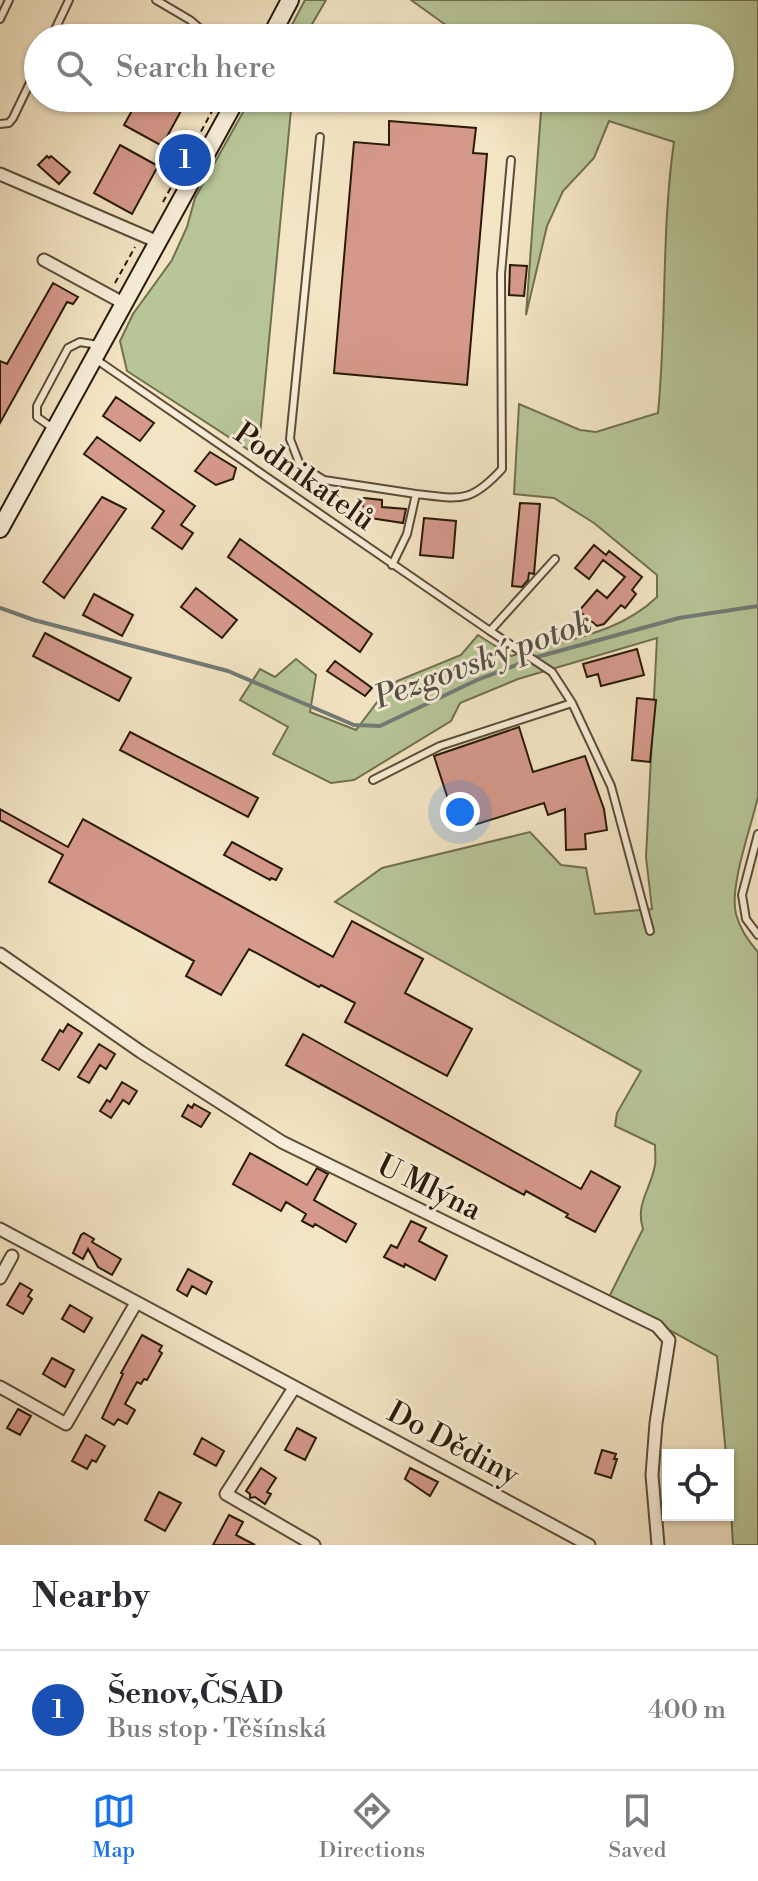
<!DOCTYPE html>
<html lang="en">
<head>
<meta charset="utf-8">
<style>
  body { margin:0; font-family:"Libre Bodoni",serif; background:#f7f7f7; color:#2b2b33 }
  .controls { position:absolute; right:24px; bottom:24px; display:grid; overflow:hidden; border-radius:0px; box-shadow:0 2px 6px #0004 }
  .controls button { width:72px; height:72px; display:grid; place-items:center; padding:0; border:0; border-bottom:2px solid #e1e1e2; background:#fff; color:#2b2b33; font:40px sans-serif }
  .you { position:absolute; left:460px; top:812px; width:28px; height:28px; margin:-20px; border:6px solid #fff; border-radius:50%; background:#1a73e8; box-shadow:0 0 0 12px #1a73e833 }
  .badge { display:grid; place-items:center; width:52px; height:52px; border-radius:50%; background:#1a73e8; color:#fff; font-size:26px; font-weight:700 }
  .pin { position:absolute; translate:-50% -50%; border:4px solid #fff; box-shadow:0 2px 8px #0006 }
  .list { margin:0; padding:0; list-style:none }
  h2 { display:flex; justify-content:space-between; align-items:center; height:104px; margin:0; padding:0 32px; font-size:34px }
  h2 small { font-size:26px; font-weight:400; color:#7c7c81 }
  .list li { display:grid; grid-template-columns:52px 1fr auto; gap:24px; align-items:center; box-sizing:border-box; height:120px; padding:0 32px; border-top:2px solid #e1e1e2 }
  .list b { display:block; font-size:30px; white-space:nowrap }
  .list p { margin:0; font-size:26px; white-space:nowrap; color:#7c7c81 }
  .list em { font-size:26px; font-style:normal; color:#7c7c81 }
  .icon { flex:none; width:44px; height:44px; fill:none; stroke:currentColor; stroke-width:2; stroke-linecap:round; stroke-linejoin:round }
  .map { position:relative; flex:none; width:758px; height:1545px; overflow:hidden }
  .search { position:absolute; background:#fff; box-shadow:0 2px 6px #0004; left:24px; right:24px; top:24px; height:88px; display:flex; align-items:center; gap:20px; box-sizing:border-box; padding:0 28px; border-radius:44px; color:#7c7c81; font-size:30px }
  .sheet { height:224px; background:#fff }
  nav { display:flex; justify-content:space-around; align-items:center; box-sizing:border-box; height:112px; border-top:2px solid #e1e1e2; background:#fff; font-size:22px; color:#7c7c81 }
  nav a { display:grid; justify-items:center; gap:4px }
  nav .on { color:#1a73e8 }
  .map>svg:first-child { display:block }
</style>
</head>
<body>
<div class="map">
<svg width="758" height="1545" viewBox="0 0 758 1545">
  <rect width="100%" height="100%" fill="#f3e4c3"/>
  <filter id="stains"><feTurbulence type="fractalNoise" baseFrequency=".0025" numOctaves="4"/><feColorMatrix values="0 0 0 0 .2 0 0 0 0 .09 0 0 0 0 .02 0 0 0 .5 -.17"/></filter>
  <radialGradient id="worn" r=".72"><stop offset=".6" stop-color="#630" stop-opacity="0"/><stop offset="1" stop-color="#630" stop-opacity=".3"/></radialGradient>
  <path fill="#b7c597" stroke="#707050" stroke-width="2" d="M305,0H326L304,38H285Z
    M411,0H758V797C751,827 729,887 736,914C740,929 748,941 758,952V1545H733L728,1455H726L717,1356L609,1297L643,1229C635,1204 651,1189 655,1165C656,1159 655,1152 655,1145L615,1126L617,1113L641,1071L335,902L382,868L530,832L561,865L586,868L595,914L652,909L646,857L657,638L518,679L460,703L451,721L354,780L331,783L273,754L288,727L240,700L260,669L275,677L296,659L316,675L310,712L356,730L384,693L397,681L461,655L478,635L511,656C562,640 618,635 657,597V575L594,523L554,498L514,494L519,404L580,430L596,432L658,413C667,323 661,232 674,142L609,121L594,158L563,191L547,226L526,315L542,98H720V38H464Z
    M251,98H366L399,108L292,99L258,456L127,371L120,341L133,314L172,260L187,227L195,198Z"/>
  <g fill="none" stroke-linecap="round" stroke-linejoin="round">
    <path stroke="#727b76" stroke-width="4" d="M0,608L34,620L228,671L354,725L380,726L477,680L537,657L679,618L758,606"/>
  </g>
  <path fill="#d5998b" stroke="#291a08" stroke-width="2" d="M139,98H188L162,146L124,125Z
    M389,121L476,128L473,153L487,154L467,385L334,373L354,142L389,145Z
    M120,145L158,166L132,214L94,193Z
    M47,156L49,158L51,156L70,172L59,184L38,165Z
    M510,265L527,266L524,296L509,295Z
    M53,283L78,297L73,304L67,302L0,423V361L7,364Z
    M116,397L154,423L140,441L103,416Z
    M97,437L195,506L181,525L193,533L182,549L152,528L164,511L84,454Z
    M210,452L236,468L233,479L216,485L195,471Z
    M102,497L126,509L64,598L43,582Z
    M364,498L382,500V507L406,509L403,523L357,516L358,506H363Z
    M520,503L540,504L534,574L529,573L528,580L522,587L512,586Z
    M424,518L456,521L453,558L420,555Z
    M240,539L372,634L360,652L228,557Z
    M594,545L606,555L609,551L642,577L632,590L636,594L625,608L621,605L604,624L597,626L579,611L597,590L607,598L625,577L603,560L589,579L575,568Z
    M196,588L237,620L222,638L181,607Z
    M94,594L133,615L122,636L83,615Z
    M45,633L131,678L119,701L33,656Z
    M637,649L644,675L601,686L598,674L587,677L583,664Z
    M335,661L372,688L365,696L327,671Z
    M637,698L656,700L650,762L632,760Z
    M519,727L533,772L585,756L604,809L607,830L585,834L586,849L566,850L565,809L548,815L544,803L458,830L434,756Z
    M130,732L258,798L248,817L120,750Z
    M0,809L68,847L83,819L333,957L352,921L423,959L405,993L472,1029L447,1076L345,1022L355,1003L321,985L319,987L249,949L221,995L186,976L194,961L49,882L63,855L0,820Z
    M232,842L282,869L276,880L271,878L270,880L224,855Z
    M68,1024L82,1033L59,1070L42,1060L60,1030L63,1032Z
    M303,1034L581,1189L591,1171L620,1187L595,1232L566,1217L568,1214L526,1191L524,1195L286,1065Z
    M99,1044L115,1054L106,1069L100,1065L89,1083L78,1077Z
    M122,1082L137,1091L129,1104L123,1100L111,1118L100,1111L107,1100L110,1102Z
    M194,1104L210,1113L201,1127L182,1116L188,1105L192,1108Z
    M250,1153L307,1185L317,1168L328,1174L314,1200L356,1224L346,1242L315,1224L313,1227L302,1221L306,1214L286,1202L281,1211L233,1184Z
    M411,1221L426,1228L419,1241L447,1256L435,1280L405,1264L404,1267L384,1257L391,1245L397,1248Z
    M84,1233L94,1239L92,1242L121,1259L112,1275L98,1267L88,1249L83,1259L73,1253L81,1235Z
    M188,1269L212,1282L206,1294L192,1286L187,1296L177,1290Z
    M20,1283L32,1290L28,1296L32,1299L23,1314L7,1305Z
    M70,1305L92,1318L84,1332L62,1319Z
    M142,1335L162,1346L159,1351L162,1353L147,1380L144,1379L141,1384L137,1382L125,1404L135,1410L127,1424L118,1419L114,1425L102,1418L123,1374L121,1373Z
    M52,1358L74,1370L65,1387L43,1374Z
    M18,1409L31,1416L20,1435L7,1428Z
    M297,1428L316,1438L305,1460L285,1450Z
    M86,1435L105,1446L96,1462L92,1460L87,1469L72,1461Z
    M202,1438L224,1451L216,1466L194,1454Z
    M602,1450L616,1454L614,1459H617L611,1478L595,1473Z
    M261,1468L276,1478L267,1492L271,1494L265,1504L255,1497L250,1498V1494L246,1491Z
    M410,1468L438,1482L430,1496L405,1479Z
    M159,1492L181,1503L165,1531L145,1520Z
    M229,1515L243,1522L236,1535L255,1545H213Z"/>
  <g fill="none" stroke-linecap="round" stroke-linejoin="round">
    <defs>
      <path id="lane" d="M156,0L190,20L211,38
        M0,19L9,0
        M51,38L69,0
        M0,124L9,123L13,118L38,66
        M320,137L290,439L300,465L324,480L416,494L407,534L392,565
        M94,358L490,631L555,559
        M54,429L37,417V406L68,348L80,342L98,345
        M416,494C460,499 470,504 502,469L501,274L511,160
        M490,631L552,672L572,703L611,786L650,931
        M373,780L440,746L572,703
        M758,834L742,895L746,919L758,935"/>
      <path id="street" d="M0,174L158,242
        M44,260L125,304
        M0,954L141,1052L282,1142L657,1326L669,1340L656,1423L652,1475L658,1545
        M0,1229L589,1545
        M0,1278L12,1256
        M0,1387L66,1424L136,1303
        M294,1388L226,1494L314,1545"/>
      <path id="secondary" d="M270,38L290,0
        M0,529L237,98"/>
    </defs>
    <use href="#lane" stroke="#5c4c37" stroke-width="10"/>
    <use href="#street" stroke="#5c4c37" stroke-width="15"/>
    <use href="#secondary" stroke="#291a08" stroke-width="20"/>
    <path stroke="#291a08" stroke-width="2" stroke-dasharray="6 4" stroke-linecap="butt" d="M163,202L217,102
      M115,283L135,247"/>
    <use href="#lane" stroke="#f7edd8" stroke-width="6"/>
    <use href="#street" stroke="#f7edd8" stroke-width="11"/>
    <use href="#secondary" stroke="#f7edd8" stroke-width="16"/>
  </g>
  <g text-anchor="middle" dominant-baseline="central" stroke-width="6" stroke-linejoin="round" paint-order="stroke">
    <g font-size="30" fill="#291a08" stroke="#f7edd8">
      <text transform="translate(304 477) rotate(35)">Podnikatelů</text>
      <text transform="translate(429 1188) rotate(26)">U Mlýna</text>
      <text transform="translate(453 1444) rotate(28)">Do Dědiny</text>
    </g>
    <g font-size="32" font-style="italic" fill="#545248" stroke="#f7edd8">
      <text transform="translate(483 660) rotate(-20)">Pezgovský potok</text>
    </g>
  </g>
  <rect width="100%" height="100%" filter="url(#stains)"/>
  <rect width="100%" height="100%" fill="url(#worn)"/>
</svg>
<div class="controls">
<button><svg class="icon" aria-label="locate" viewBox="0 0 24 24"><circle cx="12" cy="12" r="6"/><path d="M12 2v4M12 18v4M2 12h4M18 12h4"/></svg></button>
</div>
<div class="you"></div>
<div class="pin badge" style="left:185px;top:160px;background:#1a4fb4">1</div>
<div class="search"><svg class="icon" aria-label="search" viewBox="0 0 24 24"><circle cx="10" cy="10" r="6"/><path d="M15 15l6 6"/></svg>Search here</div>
</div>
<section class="sheet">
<h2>Nearby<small></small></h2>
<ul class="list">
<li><span class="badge" style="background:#1a4fb4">1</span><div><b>Šenov,ČSAD</b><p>Bus stop · Těšínská</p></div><em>400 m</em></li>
</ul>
</section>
<nav>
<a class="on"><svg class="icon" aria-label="map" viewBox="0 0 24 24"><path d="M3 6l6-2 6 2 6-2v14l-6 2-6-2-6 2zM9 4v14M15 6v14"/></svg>Map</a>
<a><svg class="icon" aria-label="directions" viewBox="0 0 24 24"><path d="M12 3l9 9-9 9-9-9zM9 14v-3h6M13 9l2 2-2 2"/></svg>Directions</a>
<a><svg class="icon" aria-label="saved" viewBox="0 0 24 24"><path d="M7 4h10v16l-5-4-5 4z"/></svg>Saved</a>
</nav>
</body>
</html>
